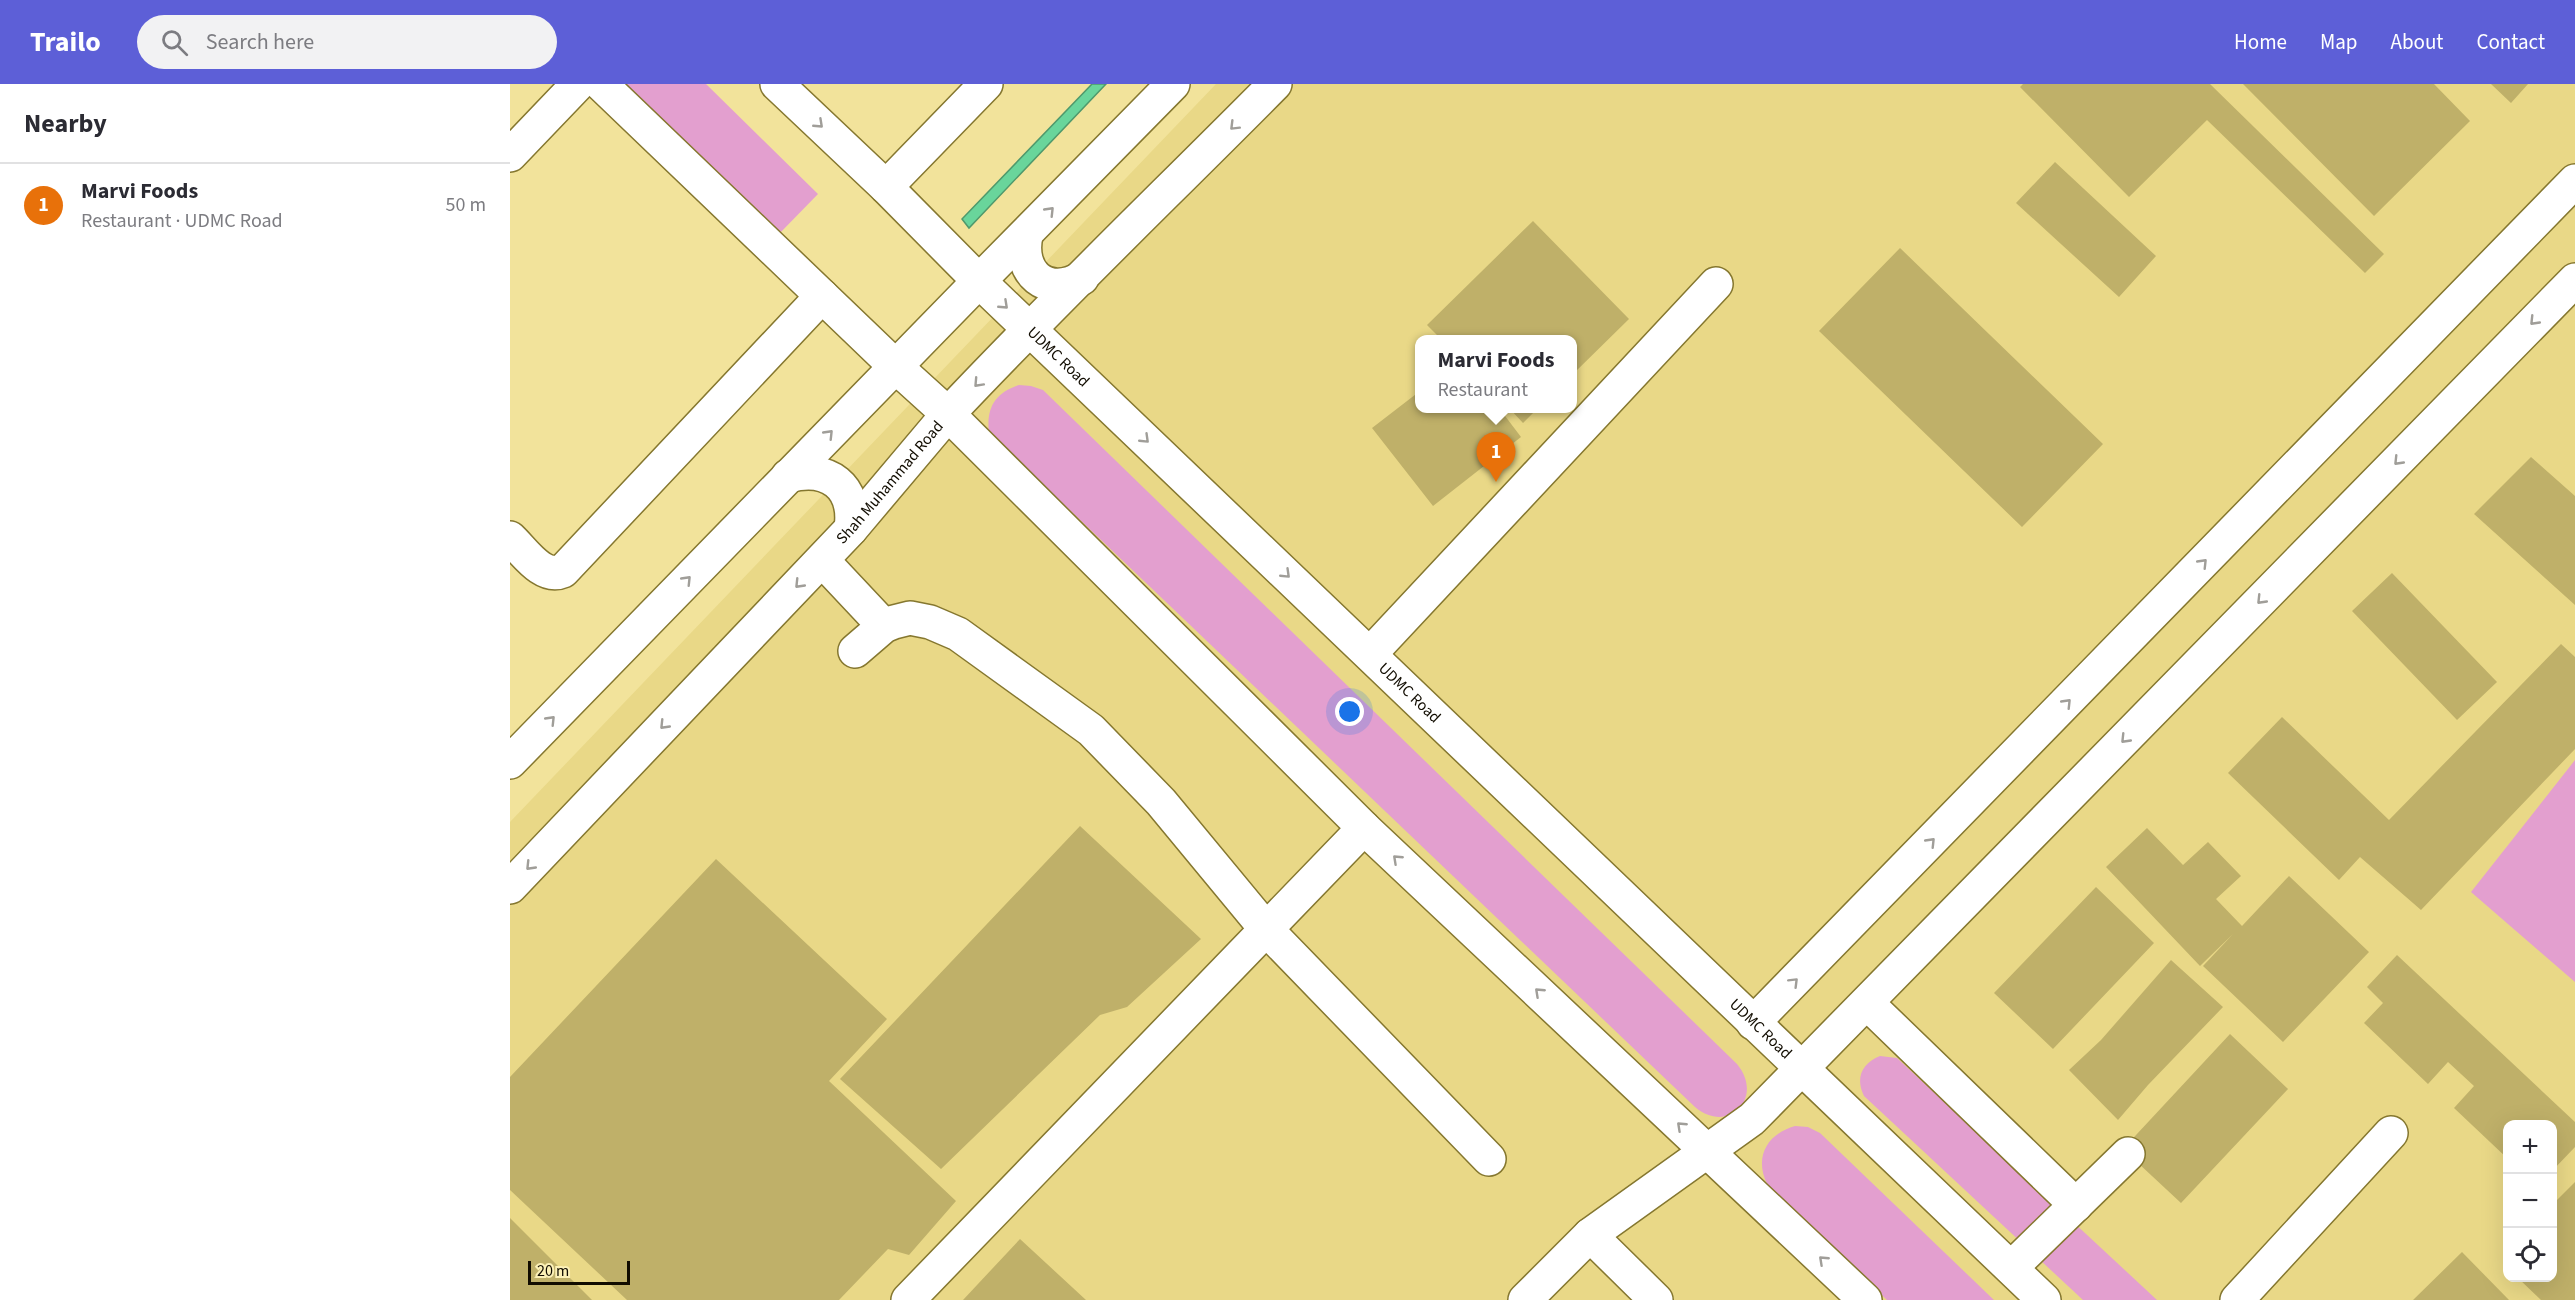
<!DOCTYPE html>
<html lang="en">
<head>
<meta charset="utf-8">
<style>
  body { margin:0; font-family:"Source Sans 3",sans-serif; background:#f2f2f3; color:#2b2b33 }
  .controls { position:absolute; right:18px; bottom:18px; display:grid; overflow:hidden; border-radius:12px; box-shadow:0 6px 24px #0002 }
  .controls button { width:54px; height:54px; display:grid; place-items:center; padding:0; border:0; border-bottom:2px solid #e1e1e2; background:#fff; color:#2b2b33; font:30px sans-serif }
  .scale { position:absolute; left:18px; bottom:15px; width:102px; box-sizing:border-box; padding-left:6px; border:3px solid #110c00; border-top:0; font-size:16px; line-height:21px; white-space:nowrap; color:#110c00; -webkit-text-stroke:4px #fcf1b7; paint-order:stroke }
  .you { position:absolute; left:840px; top:628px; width:21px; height:21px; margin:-15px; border:4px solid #fff; border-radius:50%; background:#1a73e8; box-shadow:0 0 0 9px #1a73e833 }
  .badge { display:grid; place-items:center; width:39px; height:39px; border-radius:50%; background:#5d5fd7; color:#fff; font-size:20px; font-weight:700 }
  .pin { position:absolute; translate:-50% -50px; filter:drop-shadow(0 2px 3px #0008) }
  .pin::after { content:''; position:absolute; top:32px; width:21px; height:18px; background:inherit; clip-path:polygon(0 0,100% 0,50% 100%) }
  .popup { position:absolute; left:905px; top:251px; width:162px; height:78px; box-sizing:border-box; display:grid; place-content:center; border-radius:12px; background:#fff; filter:drop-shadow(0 2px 4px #0005); font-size:20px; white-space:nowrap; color:#7c7c81 }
  .popup b { font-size:22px; color:#2b2b33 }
  .popup::after { content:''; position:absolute; left:50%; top:100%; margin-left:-12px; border:12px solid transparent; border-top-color:#fff }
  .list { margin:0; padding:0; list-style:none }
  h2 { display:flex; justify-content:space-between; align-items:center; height:78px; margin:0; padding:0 24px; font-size:26px }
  h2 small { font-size:20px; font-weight:400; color:#7c7c81 }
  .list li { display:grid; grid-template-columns:39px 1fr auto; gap:18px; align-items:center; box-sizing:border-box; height:84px; padding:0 24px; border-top:2px solid #e1e1e2 }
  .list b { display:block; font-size:22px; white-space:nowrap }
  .list p { margin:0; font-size:20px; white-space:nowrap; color:#7c7c81 }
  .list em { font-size:20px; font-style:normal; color:#7c7c81 }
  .icon { flex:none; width:33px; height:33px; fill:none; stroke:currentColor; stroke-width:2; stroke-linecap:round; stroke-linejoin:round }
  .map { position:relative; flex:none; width:2065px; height:1216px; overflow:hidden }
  header { display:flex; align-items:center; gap:36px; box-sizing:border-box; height:84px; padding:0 30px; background:#5d5fd7; color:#fff }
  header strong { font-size:28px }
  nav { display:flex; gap:33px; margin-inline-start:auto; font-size:21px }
  .search { width:420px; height:54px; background:#f2f2f3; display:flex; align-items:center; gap:15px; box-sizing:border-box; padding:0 21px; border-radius:33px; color:#7c7c81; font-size:22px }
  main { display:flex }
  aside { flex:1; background:#fff }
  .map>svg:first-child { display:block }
</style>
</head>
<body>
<header>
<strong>Trailo</strong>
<div class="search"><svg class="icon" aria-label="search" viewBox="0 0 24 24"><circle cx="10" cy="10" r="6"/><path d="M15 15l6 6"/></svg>Search here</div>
<nav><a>Home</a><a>Map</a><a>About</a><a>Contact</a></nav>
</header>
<main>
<aside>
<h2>Nearby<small></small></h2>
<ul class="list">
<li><span class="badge" style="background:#e8710a">1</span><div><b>Marvi Foods</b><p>Restaurant · UDMC Road</p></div><em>50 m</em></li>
</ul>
</aside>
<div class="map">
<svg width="2065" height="1216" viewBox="0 0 2065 1216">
  <rect width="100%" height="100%" fill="#f2e39b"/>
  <path fill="#e9d887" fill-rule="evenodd" d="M706,0H2065V1216H0V738ZM910,255H1062V324H910ZM1998,1040H2042V1194H1998Z"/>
  <path fill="#e39fcf" d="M113,0H196L308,110L268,151Z
    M509,301L521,302L533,306L1227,980C1255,1014 1218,1051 1185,1023L479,349C476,324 485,309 509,301Z
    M2065,676V898L1961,808Z
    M1370,972L1387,974L1647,1216H1573L1354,1012C1345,994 1352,979 1370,972Z
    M1285,1042L1298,1043L1310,1049L1484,1216H1377L1257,1100C1244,1073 1257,1050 1285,1042Z"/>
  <path fill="#69d59b" stroke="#4f996c" stroke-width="1.5" d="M582,0H596L459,144L452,135Z"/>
  <path fill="#bfb069" d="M1513,0H1700L1874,170L1855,189L1697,36L1619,113L1510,3Z
    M1733,0H1924L1960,37L1864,132Z
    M1981,0H2018L2001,19Z
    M1545,78L1646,172L1609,213L1506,119Z
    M1023,137L1119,235L1062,291V255H931L917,241Z
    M1390,164L1593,360L1512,443L1309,247Z
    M910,307V324H989L1011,353L923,422L862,344Z
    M999,324H1028L1013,339Z
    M2021,373L2065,412V521L1964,430Z
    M1882,489L1987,598L1947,636L1842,527Z
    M2051,560L2065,573V665L1911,826L1850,773L1829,796L1718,689L1772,633L1879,736Z
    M570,742L691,855L617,923L590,931L431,1085L330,995Z
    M1637,744L1673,781L1698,758L1731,792L1706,815L1732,842L1779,792L1859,868L1773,958L1693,882L1723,850L1690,882L1596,783Z
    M206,775L377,935L319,997L446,1117L399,1171L378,1165L329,1216H117L0,1106V993Z
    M1586,803L1644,859L1543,965L1484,909Z
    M1887,871L2065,1038V1063L2042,1087V1040H1998V1075L1944,1024L1964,1002L1938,978L1918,1000L1854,939L1873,919L1857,903Z
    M1661,876L1713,923L1638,1001L1608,1036L1559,986L1591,956Z
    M1720,950L1778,1005L1671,1119L1613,1065Z
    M2065,1098V1216H2031L2008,1194H2042V1121Z
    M0,1134L82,1216H0Z
    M510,1155L576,1216H453Z
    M1952,1168L1999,1216H1903Z"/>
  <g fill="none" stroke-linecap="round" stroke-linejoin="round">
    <defs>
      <g id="minor">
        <path d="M0,71L68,0"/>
        <path d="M376,103L476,0"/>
        <path d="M516,151C508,189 536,214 572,194"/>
        <path d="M278,392C318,381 347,402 341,445"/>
        <path d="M0,454C14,467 32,496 53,487L312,212"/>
        <path d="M312,476L374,542"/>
        <path d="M345,567L374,542L384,538L400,534L420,538L448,550L581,646L651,718L756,845L979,1075"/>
        <path d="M860,570L1206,200"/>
        <path d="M0,678L469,197"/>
        <path id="s1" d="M0,803L341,445L438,330"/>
        <path d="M1357,919L1566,1121"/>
        <path d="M1243,939L2065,97"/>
        <path d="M1080,1151L1146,1216"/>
        <path d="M1501,1184L1618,1070"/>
        <path d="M398,1216L854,744"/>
        <path d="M1015,1216L1080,1151L1242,1035L2065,196"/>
        <path d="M1727,1216L1881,1049"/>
      </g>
      <g id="major">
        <path d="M91,0L385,282L438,330L854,744L1355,1216"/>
        <path id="s2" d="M267,0L376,103L469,197L1534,1216"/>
        <path d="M469,197L663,0"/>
        <path d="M438,330C544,217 656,110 765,0"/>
      </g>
    </defs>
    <use href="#minor" stroke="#85772f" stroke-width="36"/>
    <use href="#major" stroke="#85772f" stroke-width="36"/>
    <use href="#minor" stroke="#fff" stroke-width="33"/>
    <use href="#major" stroke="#fff" stroke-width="33"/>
  </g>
  <defs><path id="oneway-chevron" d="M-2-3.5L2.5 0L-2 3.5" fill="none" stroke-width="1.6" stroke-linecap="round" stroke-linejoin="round" transform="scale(1.5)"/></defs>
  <g stroke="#a09e99">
    <use href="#oneway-chevron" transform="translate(309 40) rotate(43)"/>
    <use href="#oneway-chevron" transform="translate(724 42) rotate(135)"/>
    <use href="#oneway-chevron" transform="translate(540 127) rotate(-46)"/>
    <use href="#oneway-chevron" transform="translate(494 221) rotate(43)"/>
    <use href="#oneway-chevron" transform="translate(2024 237) rotate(134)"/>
    <use href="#oneway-chevron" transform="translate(468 299) rotate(133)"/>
    <use href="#oneway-chevron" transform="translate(319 350) rotate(-46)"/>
    <use href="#oneway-chevron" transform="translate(635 355) rotate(44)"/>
    <use href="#oneway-chevron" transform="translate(1888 377) rotate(134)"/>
    <use href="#oneway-chevron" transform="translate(1693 479) rotate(-46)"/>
    <use href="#oneway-chevron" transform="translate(776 490) rotate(44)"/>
    <use href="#oneway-chevron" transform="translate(177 496) rotate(-46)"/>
    <use href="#oneway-chevron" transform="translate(289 500) rotate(134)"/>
    <use href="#oneway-chevron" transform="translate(1751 516) rotate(134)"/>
    <use href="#oneway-chevron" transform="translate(1557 619) rotate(-46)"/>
    <use href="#oneway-chevron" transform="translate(41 636) rotate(-46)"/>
    <use href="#oneway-chevron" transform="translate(154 641) rotate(134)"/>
    <use href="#oneway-chevron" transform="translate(1615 655) rotate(134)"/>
    <use href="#oneway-chevron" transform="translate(1421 758) rotate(-46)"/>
    <use href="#oneway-chevron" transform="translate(887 775) rotate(-137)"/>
    <use href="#oneway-chevron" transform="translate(20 782) rotate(134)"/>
    <use href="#oneway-chevron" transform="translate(1284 898) rotate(-45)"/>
    <use href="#oneway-chevron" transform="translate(1029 908) rotate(-137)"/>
    <use href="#oneway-chevron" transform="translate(1171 1042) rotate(-137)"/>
    <use href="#oneway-chevron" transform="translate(1313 1176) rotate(-137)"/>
  </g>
  <g text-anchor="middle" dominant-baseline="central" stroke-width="5" stroke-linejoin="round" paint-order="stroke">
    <g font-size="16" fill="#110c00" stroke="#fcf1b7">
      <text stroke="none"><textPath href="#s2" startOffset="392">UDMC Road</textPath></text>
      <text stroke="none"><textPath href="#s1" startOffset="555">Shah Muhammad Road</textPath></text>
      <text stroke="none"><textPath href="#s2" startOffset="878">UDMC Road</textPath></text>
      <text stroke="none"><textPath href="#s2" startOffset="1364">UDMC Road</textPath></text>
    </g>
  </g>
</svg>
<div class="controls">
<button>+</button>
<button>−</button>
<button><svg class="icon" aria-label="locate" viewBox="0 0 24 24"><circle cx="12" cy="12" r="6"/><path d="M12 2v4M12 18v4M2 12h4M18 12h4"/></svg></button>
</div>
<div class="scale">20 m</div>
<div class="you"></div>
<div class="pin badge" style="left:986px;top:398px;background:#e8710a">1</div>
<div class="popup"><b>Marvi Foods</b>Restaurant</div>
</div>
</main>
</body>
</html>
